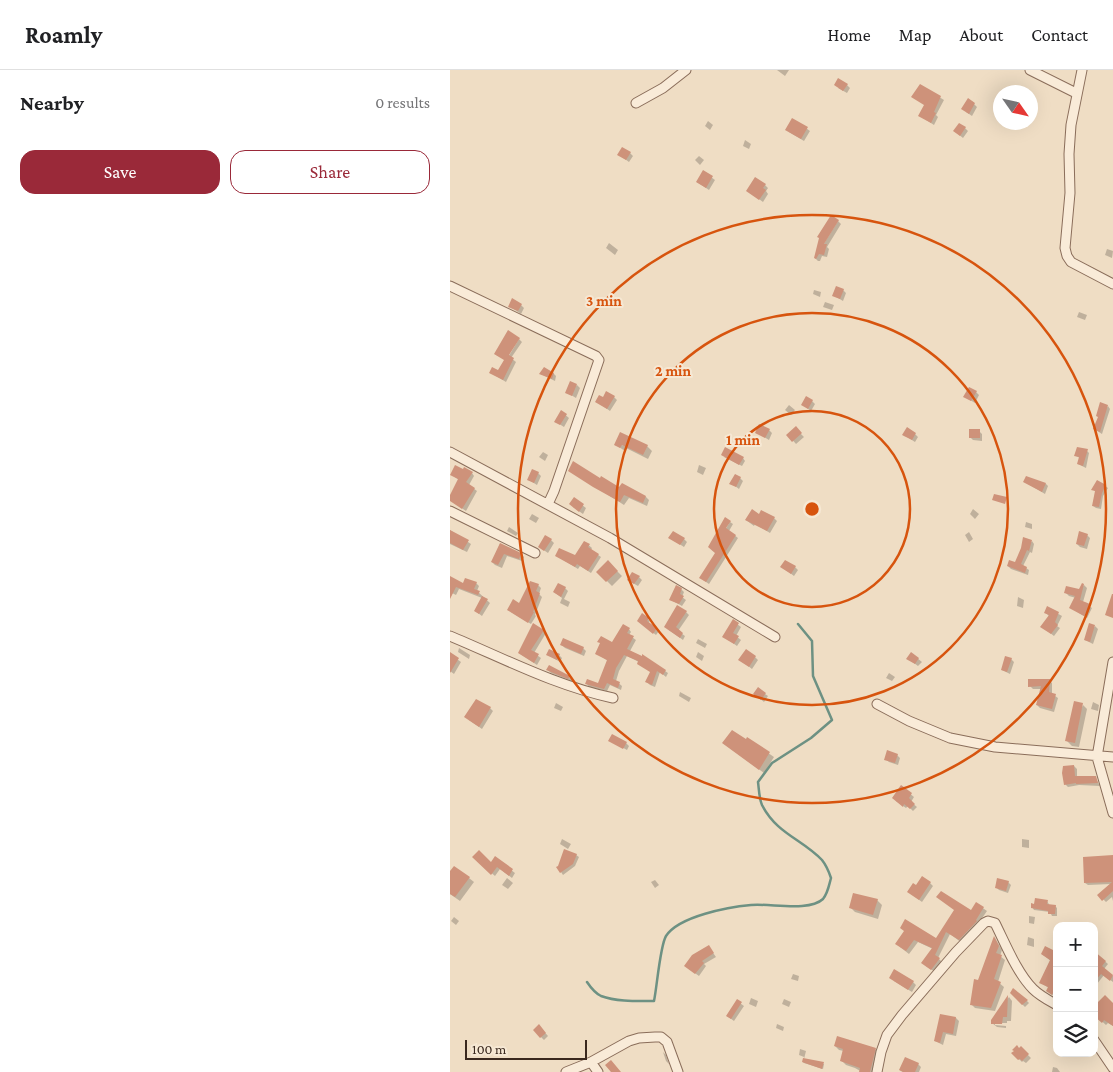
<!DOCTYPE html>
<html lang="en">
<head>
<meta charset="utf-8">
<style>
  body { margin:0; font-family:"Crimson Pro",serif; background:#f2f2f2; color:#202124 }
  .controls { position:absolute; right:15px; bottom:15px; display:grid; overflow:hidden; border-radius:10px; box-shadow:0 5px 20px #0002 }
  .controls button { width:45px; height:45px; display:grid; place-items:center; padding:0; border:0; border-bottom:1px solid #e0e0e0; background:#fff; color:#202124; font:25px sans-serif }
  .compass { position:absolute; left:543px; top:15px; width:45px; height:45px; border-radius:50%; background:#fff; box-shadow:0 5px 20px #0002; rotate:124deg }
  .scale { position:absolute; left:15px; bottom:12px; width:122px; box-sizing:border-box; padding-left:5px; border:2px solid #3a281e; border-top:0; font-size:14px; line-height:18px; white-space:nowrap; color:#3a281e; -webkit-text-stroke:4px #f6e8d4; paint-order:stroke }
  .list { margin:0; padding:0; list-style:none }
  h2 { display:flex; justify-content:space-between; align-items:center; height:65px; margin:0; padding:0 20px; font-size:21px }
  h2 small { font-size:16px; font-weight:400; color:#757577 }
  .actions { display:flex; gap:10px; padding:15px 20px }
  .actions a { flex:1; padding:11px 0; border:1px solid #9a2939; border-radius:15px; text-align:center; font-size:18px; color:#9a2939 }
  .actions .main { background:#9a2939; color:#fff }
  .icon { flex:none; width:28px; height:28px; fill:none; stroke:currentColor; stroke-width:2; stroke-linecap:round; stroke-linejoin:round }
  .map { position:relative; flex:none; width:663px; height:1002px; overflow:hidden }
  header { display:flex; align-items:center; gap:30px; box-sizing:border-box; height:70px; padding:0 25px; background:#fff; border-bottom:1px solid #e0e0e0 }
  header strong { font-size:24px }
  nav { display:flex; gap:28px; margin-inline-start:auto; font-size:18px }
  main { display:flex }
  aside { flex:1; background:#fff }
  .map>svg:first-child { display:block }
</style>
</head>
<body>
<header>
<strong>Roamly</strong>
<nav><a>Home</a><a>Map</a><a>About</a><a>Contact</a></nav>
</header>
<main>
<aside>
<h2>Nearby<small>0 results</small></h2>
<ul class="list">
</ul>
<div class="actions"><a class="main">Save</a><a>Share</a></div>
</aside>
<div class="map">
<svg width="663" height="1002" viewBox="0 0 663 1002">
  <rect width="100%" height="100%" fill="#efddc4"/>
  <path fill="#0003" d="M327,0H339L335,6Z
    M397,15L400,18L397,23L388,18Z
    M470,15L494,30L486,45L488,47L484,55L470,46L475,36Z
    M524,34L527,37L522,46L516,42Z
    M343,49L360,61L354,71L339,62Z
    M258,51L263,55L260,60L255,56Z
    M515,58L518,61L513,68L508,64Z
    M295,70L301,74L299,79L293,76Z
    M180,83L183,86L179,92L172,87Z
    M249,86L254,90L250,95L245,90Z
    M254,102L265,110L259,120L247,112Z
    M315,115L318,118L316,121L318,124L313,132L298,121Z
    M388,151L391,154L377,177L379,179L377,187L372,186L370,191H368L365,188Z
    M159,173L168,180L165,185L156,178Z
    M657,179L663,181L662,188L655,185Z
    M364,220L371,222L370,227L363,224Z
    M393,220L396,223L393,231L383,225Z
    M375,232L384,235L382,240L373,237Z
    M71,235L74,238L71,244L59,236Z
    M629,242L637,245L635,250L627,247Z
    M69,269L72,272L61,288L66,292L56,312L41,303L49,302Z
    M91,304H104L106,306L105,311Z
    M127,315L130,318L126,328L116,322Z
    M526,322L529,325L525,333L515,327Z
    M164,327L167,330L160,341L150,334L154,329Z
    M362,331L365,334L361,341L353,335Z
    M339,335L345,340L341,345L335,340Z
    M658,336L660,339L652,364L644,359Z
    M112,342L119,348L114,357L106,352Z
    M345,358L354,367L346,374L338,365Z
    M319,360L322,363L319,370L306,362Z
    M529,361L532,364V371L523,370L520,367Z
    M465,364L468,367L465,372L454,365Z
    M166,375L197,376L202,381L198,389L176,378L175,381Z
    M637,381L639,383L636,398L628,394L630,388L626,386Z
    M93,382L98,385L95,391L89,387Z
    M274,387L293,388L295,391L292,396Z
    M249,395L256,398L253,405L247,402Z
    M119,400L150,410L170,419L196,427L199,430L197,436L179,428L174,435Z
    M22,403L24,406L19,415L27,421L16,441L0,430V427L9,410L2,405Z
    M88,403L91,406L87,415L79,410Z
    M290,408L293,411L289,419L281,413Z
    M575,412L596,414L598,416L595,424Z
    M655,416L658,418L653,426L651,439L646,438L643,436L646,422L643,419Z
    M124,429L136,438L133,444L123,437Z
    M523,439L529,444L525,449L520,444Z
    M82,444L89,448L86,453L79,449Z
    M309,446L324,448L327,451L320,463L305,454L304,456L296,450Z
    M280,452L283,454L279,461L288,468L259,514L253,510L266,483L262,480Z
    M576,452L582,454V459L575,457Z
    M59,457L68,463L66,466L57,461Z
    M0,460L21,474L17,482L0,474Z
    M519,462L523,469L519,472L515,465Z
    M637,465L640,468L637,479L630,477L627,474Z
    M220,468L234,469L237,472L234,477Z
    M101,470L104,473L98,483L92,479Z
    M582,471L584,474L582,483L580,482L573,496L579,500L578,505L561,499L558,496L565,494Z
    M135,472L142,478L141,480L151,487L141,503L130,496L128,499L107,486H125Z
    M50,474L71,484L74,487L72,491L57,486L52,498L45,495L42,492Z
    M158,492L172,506L162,516L148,502Z
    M332,497H345L348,500L344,506Z
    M0,507L14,515L26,513L29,516L27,521L40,533L32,546L25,541L32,528L9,519L6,525L0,522Z
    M189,507L192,510L188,516L181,512Z
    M88,515L91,518L89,524L92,527L85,545L86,546L81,554L61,542Z
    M634,515L637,518L633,532L642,538L637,548L621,538L626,528L619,526L616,523L629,520Z
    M115,518L118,521L114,529L120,532L118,537L110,533L112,528L104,522Z
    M231,519L234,522L232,527L236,530L232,536L221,530Z
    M568,527L574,530L573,538L567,536Z
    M598,538L612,546L607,556L610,558L604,566L595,559L599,546L596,543Z
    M236,542L239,545L228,561L235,566L233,570L219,560Z
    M198,549L200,551L198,553L209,561L206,565L191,553Z
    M283,551L291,557L286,566L291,570L287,576L277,569Z
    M645,556L648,559L643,574L635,570Z
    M179,559L181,562L179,565L186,570L180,581L192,587L193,586L218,603L216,607L210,602L205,617L200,615L197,612L201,602L189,592L177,586L169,601L166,611L172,616L171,620L160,615L157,621L139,617L137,614H149L158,591L146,583L163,573Z
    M93,561L96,563L84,583L91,588L87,595L69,583Z
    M248,569L257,574L255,578L246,573Z
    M112,575L133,578L136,581L134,586L115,578Z
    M9,578L20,585L19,589L8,582Z
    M248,582L254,586L252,591L246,587Z
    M461,583L472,592L468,596L461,591Z
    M0,584L11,592L4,604L0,601Z
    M98,585H109L112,588L110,592Z
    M305,587L308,590L302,599L293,592Z
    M561,589L564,592L560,604L552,600Z
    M98,600L119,607L122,610V611L101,603Z
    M439,603L445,607L442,611L436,608Z
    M599,610L602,613V624L608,628L604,642L590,638L587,635L591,619H583L580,616Z
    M230,622L241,628L239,632L229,626Z
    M315,624L318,626L314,632L308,627Z
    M643,632L649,635L648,641L641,639Z
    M106,633L113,637L111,641L104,638Z
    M633,635L637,639L629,677L622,676L617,671Z
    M40,638L43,641L32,659L19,650Z
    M298,669L324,687L314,703L273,673L297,671Z
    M161,671L176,673L179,676L177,680Z
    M447,685L450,688L448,695L439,692L436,689Z
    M624,696L627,699V707H645L650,716L629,715L618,717L615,714Z
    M452,717L464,727L461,732L467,737L463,741L458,736L456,738L446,731Z
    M112,769L121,774L118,779L110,774Z
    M572,769L579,770V778L572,777Z
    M126,785L129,787L125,796L113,805L111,802Z
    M663,786V831L662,827L656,832L649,825L661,814L638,815L635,813Z
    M23,787L41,793L45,788L65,803L62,808L50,799L45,806Z
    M0,804L19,808L24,812L10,831L0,824Z
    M57,808L63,813L58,819L52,815Z
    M205,810L209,815L205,818L201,812Z
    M558,812L561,815L558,823L549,820L546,817Z
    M480,813L483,816L472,832L461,824L467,817Z
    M427,830L432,835L428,849L405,842L400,837Z
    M597,831L600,836H605L607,838V846H602L600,842L584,840L582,837Z
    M527,834L537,841L528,854L512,873L500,864L488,888L492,892L485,902L476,896L483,879L468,872L459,884L450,877L455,861L486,870L505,840L521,842Z
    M579,846L585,847L584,854L579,853Z
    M4,847L9,851L6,855L1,851Z
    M578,867L584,869V877L577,875Z
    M545,868L552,880L550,886L555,890L548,912L554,917L545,941L525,938L521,934Z
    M261,880L266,887L254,894L256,896L249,906L239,899Z
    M644,882L658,894L654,899L663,906V912L654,905L647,914L644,911Z
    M607,883V922L605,927L598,921L599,918L591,913L601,891L592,884Z
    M343,904L349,906L348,911L341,909Z
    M444,911L463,912L466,915L462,922Z
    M561,923L577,931L579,933L575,937Z
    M559,927L562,931L561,951H557V953H545V955L556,956V958L547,957L542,953V950Z
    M301,928L308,931L306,937L299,934Z
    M334,929L341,932L339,937L332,934Z
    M287,931L294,936L284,951L277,946Z
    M663,934V956L658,953L656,955L645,945Z
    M491,945L506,948L509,951L506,966L496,964L493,975L485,971Z
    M327,954L334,957L333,961L326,958Z
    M89,956L98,966L94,970L84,960Z
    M385,976L425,979L429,984L424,1002H412L405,998L396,995L392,991L394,981L389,980Z
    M571,978L581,988L576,993L573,991L572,992L563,983Z
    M350,979L356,981L354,989L374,994L373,999L354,993L353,992L354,987L349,985Z
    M213,982L216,985L219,994L216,991Z
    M468,994L471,997L469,1002H453L450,1000Z
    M603,997L607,998L610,1002H602Z"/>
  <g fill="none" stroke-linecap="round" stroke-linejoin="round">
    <path stroke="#6d9183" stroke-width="2.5" d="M137,912C141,918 145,923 151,926C167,932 188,931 204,931C207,917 210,876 216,866C229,846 279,837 301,835C320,833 359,842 373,829C378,823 379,815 381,808C379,802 376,795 372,790C352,769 327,764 312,735C309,728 309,719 308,712L322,693L361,668L382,650L363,606L362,571L348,554"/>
  </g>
  <path fill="#ce927a" d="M388,8L398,14L393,21L384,15Z
    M470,14L491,26L484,42L486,43L481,53L468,46L474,35L461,27Z
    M518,28L525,33L519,44L511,39Z
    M342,48L358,57L351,69L335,60Z
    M509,53L516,57L510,66L503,61Z
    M172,77L181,82L176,90L167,85Z
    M253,100L263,106L256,118L246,112Z
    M305,107L316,114L313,118L316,120L309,130L296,121Z
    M381,145L389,150L374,174H377L374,185L369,184L366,189L364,188L369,168L367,167Z
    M386,216L394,219L390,229L382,226Z
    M62,228L72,234L68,241L58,237Z
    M58,260L70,268L59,285L64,288L53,310L39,303L42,297L48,300L54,290L44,284Z
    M94,297L104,303L102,309L89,304Z
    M120,311L127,314L122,326L115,323Z
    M519,317L527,321L521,331L513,327Z
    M156,321L165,326L157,339L145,332L149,325L153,327Z
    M356,326L363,330L358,339L351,335Z
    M650,332L658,335L650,362L643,359L648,347L646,346Z
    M111,340L117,344L110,355L104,352Z
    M309,354L320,359L315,368L305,363Z
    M346,356L352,363L342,372L336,365Z
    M457,357L466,363L462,370L452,365Z
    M519,359H530V368H519Z
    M170,362L198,375L193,385L172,375L170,378L164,375Z
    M275,377L294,387L289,395L271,385Z
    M627,377L638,379L633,396L627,394L629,387L624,386Z
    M123,391L150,408L151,406L169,417L172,413L196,426L193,433L174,425L170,432L143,417L118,401Z
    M5,395L13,399L14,397L23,402L16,412L25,418L12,439L0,431V425L8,409L0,405Z
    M82,399L89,402L84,413L77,410Z
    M285,404L291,407L286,417L279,414Z
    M576,406L596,413L592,422L573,412Z
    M647,410L656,415L652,423L649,437L642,436L645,421L641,420Z
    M544,424L557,427L555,434L542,430Z
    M124,427L134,434L129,442L119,434Z
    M302,439L309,444L311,440L325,447L317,461L295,450Z
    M275,447L281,451L276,458L286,465L256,512L249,508L265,483L258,477Z
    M0,460L19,470L13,480L0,473Z
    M223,461L235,468L230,475L218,468Z
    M629,461L638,464L634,476L626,474Z
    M95,465L102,469L94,481L88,477Z
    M573,467L582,470L579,481L577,480L571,494L577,497L575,503L557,496L559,490L565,492L571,478Z
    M134,471L140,474L138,477L149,484L138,501L127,494L125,497L105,486L109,478L125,485Z
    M50,473L71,483L69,489L54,484L48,495L41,492Z
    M158,490L168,501L156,512L146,502Z
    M335,490L346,496L341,504L330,497Z
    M182,502L190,506L184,514L177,510Z
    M0,506L13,513L15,508L27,512L24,519L30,521L28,525L6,517L0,529Z
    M80,511L89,514L86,521L90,523L83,542H84L78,553L57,540L63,529L69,533Z
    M108,513L116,517L111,527L103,522Z
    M632,513L634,514L630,530L640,534L634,546L619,538L625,526L614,523L616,516L629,519Z
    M226,515L232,518L230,524L234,526L229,534L219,530Z
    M662,524H663V548L655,545Z
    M32,526L38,529L29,544L24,541Z
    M227,535L237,541L226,557L233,563L230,568L214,557Z
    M597,536L609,542L605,552L608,555L601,564L590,557L599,545L594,543Z
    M192,543L199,548L197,551L207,558L203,564L187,551Z
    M283,549L289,553L283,563L289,566L284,574L272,567Z
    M83,553L94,560L81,580L89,584L84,593L68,583Z
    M639,553L645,555L640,572L634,570Z
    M173,554L180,558L177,563L184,566L177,579L192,586V584L216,600L213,605L207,601L202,615L195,612L200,602L187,594L188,591L174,585L166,598L163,609L170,612L168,618L157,613L154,619L135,614L137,609L148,613L157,590L145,584L150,573L147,572L151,566L162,572Z
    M113,568L134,577L131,584L110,575Z
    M99,579L110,584L107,590L96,585Z
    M296,579L306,586L299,597L288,590Z
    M0,582L9,588L0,603Z
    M461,582L469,588L465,594L456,589Z
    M555,586L562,588L557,602L551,600Z
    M99,595L120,606L118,609L96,600Z
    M578,609H600L599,622L606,624L602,639L586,635L591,616L578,617Z
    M308,617L316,623L311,630L303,624Z
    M26,629L41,637L29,657L14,647Z
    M624,631L633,633L625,673L615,671Z
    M282,660L296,669L297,667L320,682L309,700L272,673Z
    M162,664L177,672L173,679L158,671Z
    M437,680L448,684L445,693L434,690Z
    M624,695L625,706H646L648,713L626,714V713L614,715L612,703L613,696Z
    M451,715L462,723L459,728L465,734L460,739L454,734L453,737L442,728Z
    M114,779L127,784L123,794L110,803L106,797L108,796Z
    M29,780L41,792L45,786L63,799L59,806L47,797L41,805L22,787Z
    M663,785V821L652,831L647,825L662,812L634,813L633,787Z
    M4,796L20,807L5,827L0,824V801Z
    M472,806L481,812L469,830L457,822L463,813L466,815Z
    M547,808L559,811L556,821L545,818Z
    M491,821L521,840L526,832L534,837L526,850L527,851L509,870L496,862L485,885L490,888L481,900L471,893L482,878L464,870L456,881L445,874L454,861L450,858L455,849L486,868L504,840L486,827Z
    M403,823L428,829L423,845L399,838Z
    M585,828L598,830L597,834L606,835L605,844H598V841L581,838V833L584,834Z
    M544,866L549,876L546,883L552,885L544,909L551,912L541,938L520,935L524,909L528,910Z
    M259,875L264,883L252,891L254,893L245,904L234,896L242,885Z
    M595,876L605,881L607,877V914L602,925L596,921L598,917L589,913L600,890L591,884Z
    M644,881L656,891L652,896L663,905L660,911L651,904L644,912Z
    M444,899L464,911L458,920L439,908Z
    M563,918L578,930L572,935L560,923Z
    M558,925L557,947H553L552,954H541V950Z
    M655,925L663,933V956L654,950L652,953L644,946V936Z
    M287,929L292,932L281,949L276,946Z
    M490,944L506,947L503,964L493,962L490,973L484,971Z
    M89,954L96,963L90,968L83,960Z
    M387,966L426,978L420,1002H409L410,998L390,991L393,979L384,976Z
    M567,975L569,978L571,976L579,984L572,991L570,989L568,990L561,983L564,981L562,980Z
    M455,987L469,993L465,1002H453L449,1000Z
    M353,988L374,992L372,999L352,992Z
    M161,990L171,1002H161L155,995Z"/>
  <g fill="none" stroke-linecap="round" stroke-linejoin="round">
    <defs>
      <path id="minor" d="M580,0L626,23
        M632,0L621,55L619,84L620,123L615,178L617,186L621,192L663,214
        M186,33L213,18L236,0
        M0,216L146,286L149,290L104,421L98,434
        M0,382L160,468L325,567
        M0,441L85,483
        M0,566C53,588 106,616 163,628
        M663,592L647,687L663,743
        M427,634L459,651L500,668L545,677L663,687
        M644,970L663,998
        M141,992L148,1002
        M116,1002L141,992L179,971L189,968L205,967H211L217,972L228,1002
        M427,1002L431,982L437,965L452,945L506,882L534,853L538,851L545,853C555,873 567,903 583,919C590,926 598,930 607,935"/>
    </defs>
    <use href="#minor" stroke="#8a6d5a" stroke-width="11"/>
    <use href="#minor" stroke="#f9ebd8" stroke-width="9"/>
  </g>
  <g fill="none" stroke="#d7540e" stroke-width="2.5">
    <circle cx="362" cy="439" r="98"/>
    <circle cx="362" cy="439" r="196"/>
    <circle cx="362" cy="439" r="294"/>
  </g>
  <circle cx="362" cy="439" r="8" fill="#d7540e" stroke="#f6e8d4" stroke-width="2.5"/>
  <g font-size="15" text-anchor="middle" font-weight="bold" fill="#d7540e" stroke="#f6e8d4" stroke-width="4" stroke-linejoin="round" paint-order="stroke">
    <text x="154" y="236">3 min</text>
    <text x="223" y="306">2 min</text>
    <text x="293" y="375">1 min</text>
  </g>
</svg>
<div class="controls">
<button>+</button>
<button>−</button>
<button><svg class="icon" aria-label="layers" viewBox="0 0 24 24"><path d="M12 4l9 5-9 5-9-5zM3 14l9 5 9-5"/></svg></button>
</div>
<svg class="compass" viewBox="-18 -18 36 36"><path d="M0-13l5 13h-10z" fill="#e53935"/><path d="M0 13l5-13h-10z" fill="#757577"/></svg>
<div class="scale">100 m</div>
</div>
</main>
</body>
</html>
